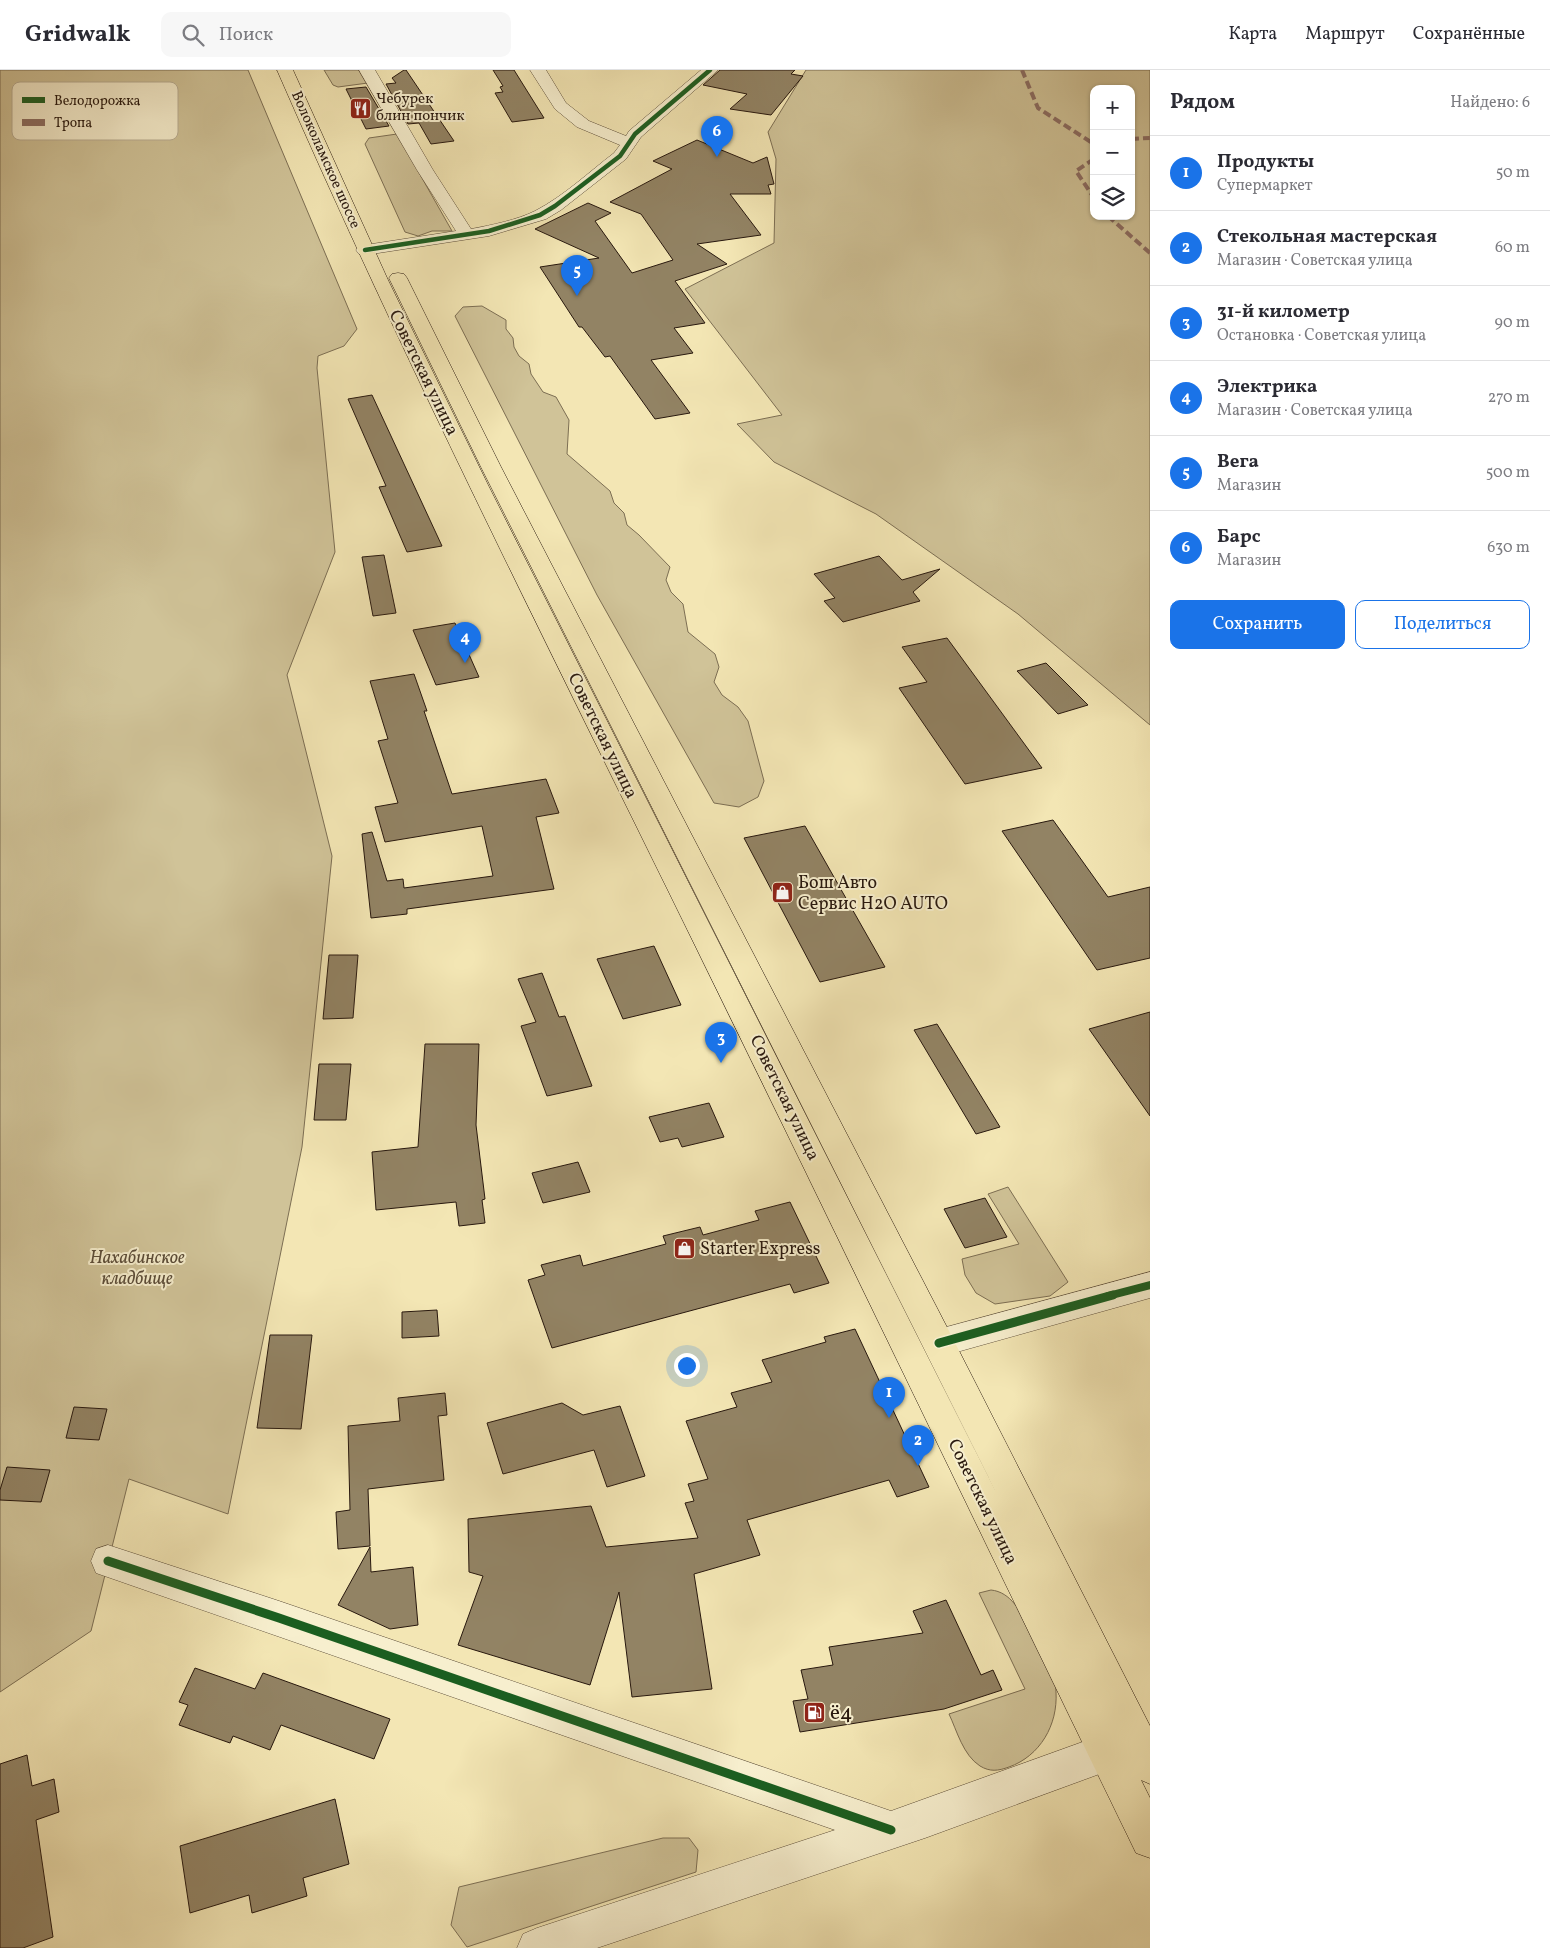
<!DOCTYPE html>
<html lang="ru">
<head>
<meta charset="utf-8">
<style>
  body { margin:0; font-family:Vollkorn,serif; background:#f7f7f7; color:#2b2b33 }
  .controls { position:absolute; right:15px; top:15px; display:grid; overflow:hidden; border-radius:10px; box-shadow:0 1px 4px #0004 }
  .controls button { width:45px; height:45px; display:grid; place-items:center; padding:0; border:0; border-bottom:1px solid #e1e1e2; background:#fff; color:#2b2b33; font:25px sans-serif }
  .you { position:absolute; left:686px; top:1295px; width:18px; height:18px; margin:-12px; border:4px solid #fff; border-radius:50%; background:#1a73e8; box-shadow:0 0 0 8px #1a73e833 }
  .badge { display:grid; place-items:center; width:32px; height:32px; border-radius:50%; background:#1a73e8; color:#fff; font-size:16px; font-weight:700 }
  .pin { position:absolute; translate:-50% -41px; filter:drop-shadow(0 1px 2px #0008) }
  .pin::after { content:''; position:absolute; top:26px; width:18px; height:15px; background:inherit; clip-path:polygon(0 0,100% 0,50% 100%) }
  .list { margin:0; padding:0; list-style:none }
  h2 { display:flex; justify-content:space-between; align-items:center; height:65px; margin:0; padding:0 20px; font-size:21px }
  h2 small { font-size:16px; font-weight:400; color:#7c7c81 }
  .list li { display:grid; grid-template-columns:32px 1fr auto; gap:15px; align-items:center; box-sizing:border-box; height:75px; padding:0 20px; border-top:1px solid #e1e1e2 }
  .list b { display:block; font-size:19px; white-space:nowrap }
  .list p { margin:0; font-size:16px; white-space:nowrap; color:#7c7c81 }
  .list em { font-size:16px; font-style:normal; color:#7c7c81 }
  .actions { display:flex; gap:10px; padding:15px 20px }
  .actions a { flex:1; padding:11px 0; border:1px solid #1a73e8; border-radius:10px; text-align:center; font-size:18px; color:#1a73e8 }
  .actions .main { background:#1a73e8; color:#fff }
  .icon { flex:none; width:28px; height:28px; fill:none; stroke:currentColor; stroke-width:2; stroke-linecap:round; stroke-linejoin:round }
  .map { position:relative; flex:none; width:1150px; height:1878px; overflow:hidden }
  header { display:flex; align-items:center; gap:30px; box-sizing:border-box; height:70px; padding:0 25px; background:#fff; border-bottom:1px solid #e1e1e2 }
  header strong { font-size:24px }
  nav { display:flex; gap:28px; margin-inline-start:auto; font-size:18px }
  .search { width:350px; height:45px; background:#f7f7f7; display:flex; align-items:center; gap:12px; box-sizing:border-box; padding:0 18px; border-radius:10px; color:#7c7c81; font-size:19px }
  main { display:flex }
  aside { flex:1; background:#fff }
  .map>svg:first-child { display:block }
</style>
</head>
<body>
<header>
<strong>Gridwalk</strong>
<div class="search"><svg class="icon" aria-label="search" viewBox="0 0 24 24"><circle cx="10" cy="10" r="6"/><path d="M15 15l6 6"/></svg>Поиск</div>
<nav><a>Карта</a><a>Маршрут</a><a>Сохранённые</a></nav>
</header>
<main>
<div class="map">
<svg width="1150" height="1878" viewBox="0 0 1150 1878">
  <rect width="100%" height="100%" fill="#f3e6b4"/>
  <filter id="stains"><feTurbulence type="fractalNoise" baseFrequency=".004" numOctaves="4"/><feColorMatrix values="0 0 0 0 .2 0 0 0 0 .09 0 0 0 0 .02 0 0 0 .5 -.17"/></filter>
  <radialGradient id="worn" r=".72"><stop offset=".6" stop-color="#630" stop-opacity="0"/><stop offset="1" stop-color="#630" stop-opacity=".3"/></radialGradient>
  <path fill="#d0c398" stroke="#7c6e53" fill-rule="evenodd" d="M0,0H248L357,259L344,276L318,286L317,298L335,482L287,605L332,786L302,1077L228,1444L129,1409L91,1561L0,1622Z
    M324,0H361L368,13L338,17L333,15Z
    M806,0H1150V655L1018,544L876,444L774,392L737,354L782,345L685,219L774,173L776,89L768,62ZM1094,19H1131V146H1094Z
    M397,64L452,161H432L418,166L405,162L365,74L369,68Z
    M482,236L506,250V259L513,268L514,277L519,286L529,294L531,304L543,322L556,327L569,350L567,384L610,421L614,433L624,443L627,455L639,465L670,497L666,510L671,522L683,534L688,562L715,584L719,597L714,612L722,625L738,637L748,651L764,711L758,727L739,737L714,733L597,525L455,246L463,237Z
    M1008,1117L1068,1212L1050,1226L995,1234L976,1223L965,1205L962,1189L1019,1174L988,1124Z
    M991,1520C1011,1522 1021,1542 1029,1559C1037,1576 1056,1604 1056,1622C1058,1655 1040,1686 1009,1697C998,1701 990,1702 980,1696C963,1685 957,1661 949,1644L1025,1619L979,1523Z
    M663,1768H689L698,1780L696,1802L467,1877L451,1855L459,1817Z"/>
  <path fill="#928364" stroke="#28180e" d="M404,0H406L454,71L431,74L419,53L408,54L386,14L396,13L392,8Z
    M493,0H514L544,48L512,52L495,23L503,22L500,17L503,16Z
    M720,0H795L791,4L803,6L771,45L730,39L747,24L703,15Z
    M366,17L389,56L366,59L346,19Z
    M697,70L753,93L767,87L774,114L768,115L771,124H730L761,165L697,174L727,194L675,211L705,253L674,258L693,283L651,290L690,343L655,349L610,286L605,287L582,257H579L540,197L599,188L535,159L588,133L611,143L595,151L632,203L673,190L641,144L610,132L672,99L653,91Z
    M372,325L442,476L407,482L379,417L386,416L348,329Z
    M384,485L396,543L373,546L362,487Z
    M879,486L902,510L940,499L913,522L920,531L843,552L824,531L835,528L814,504Z
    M455,553L479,607L436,615L413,560Z
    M947,568L1042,698L965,714L899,618L927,612L902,577Z
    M1046,593L1088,635L1058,644L1017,601Z
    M414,604L427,641H424L452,724L546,709L559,743L536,747L554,819L407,839V844L371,848L362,764L372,762L387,811L403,809L404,818L493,806L482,756L385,772L375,737L398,733L378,671L388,669L370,611Z
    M1053,750L1108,827L1150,817V888L1097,900L1002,761Z
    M805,756L885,897L820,912L744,768Z
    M654,876L681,935L623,949L597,889Z
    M329,885H358L353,948L323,949Z
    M542,903L559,947L565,946L592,1016L547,1026L521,956L536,952L518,909Z
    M1150,942V1046L1089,959Z
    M937,954L1000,1057L976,1064L914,960Z
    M425,974H479L476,1055L485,1129L482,1130L485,1153L459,1156L456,1132L376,1140L372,1082L418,1077Z
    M319,994H351L346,1050H314Z
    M709,1033L724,1067L682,1077L678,1068L660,1072L649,1047Z
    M578,1092L590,1122L543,1133L532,1103Z
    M985,1128L1007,1167L965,1178L944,1139Z
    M790,1132L829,1213L794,1223L790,1214L552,1278L528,1210L545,1205L541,1195L580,1185L583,1196L666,1174L663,1166L700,1157L703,1165L759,1150L755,1141Z
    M437,1240L439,1266L402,1268V1242Z
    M855,1259L929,1417L897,1427L889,1410L747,1450L760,1485L694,1504L712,1619L632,1627L619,1522L590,1615L458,1575L483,1506L469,1502L468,1449L591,1436L606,1477L698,1468L685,1433L694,1431L688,1414L708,1409L686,1351L737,1337L731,1323L772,1312L762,1290L826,1272L824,1267Z
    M270,1265H312L301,1359L257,1358Z
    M445,1323L447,1345L438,1346L444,1410L368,1419L370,1476L338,1479L336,1442L350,1440L348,1356L400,1351L398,1328Z
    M562,1333L583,1345L620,1336L645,1406L607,1417L594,1380L503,1404L487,1353Z
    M74,1337L107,1339L99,1370L66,1368Z
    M7,1397L50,1400L41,1432L0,1430V1420Z
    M370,1477L371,1502L413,1497L418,1555L390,1559L338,1535Z
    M946,1530L981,1605L993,1600L1002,1620L944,1639L800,1662L793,1631L808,1629L801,1600L833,1595L829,1577L923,1563L913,1541Z
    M195,1598L255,1619L263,1603L390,1649L374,1689L281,1655L270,1680L233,1666L230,1673L179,1655L188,1635L179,1632Z
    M27,1685L32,1716L54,1709L59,1742L36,1750L53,1867L23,1878H0V1694Z
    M335,1729L349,1794L303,1808L307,1826L252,1843L249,1825L190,1843L180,1776Z"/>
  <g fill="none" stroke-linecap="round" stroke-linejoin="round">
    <defs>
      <path id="minor" d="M359,0H375L433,100L471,159C492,155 517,150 535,141C564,126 589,102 614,83L620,75L577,57L555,39L530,0H546L566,33L589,51L626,66L629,61L701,0H718L641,67L626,89L561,140L546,149L489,166L365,185L359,184L356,180L359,176L456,161L417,100Z
        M1150,1202V1228L939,1287L928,1283L923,1273L928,1263L939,1259Z
        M108,1475L279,1531L891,1741L1124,1657L1137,1663L1143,1676L1137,1689L1124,1695L925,1768L597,1878H517L523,1864L537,1858L835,1760L96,1503L91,1491L96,1479Z"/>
      <path id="major" d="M277,0H293L388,210L489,417L998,1426L481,397L389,208L392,204L398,203L404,204L407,208L501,397L950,1263L1150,1656V1714L1141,1710L1150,1728V1788L1136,1783C985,1473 836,1162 684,853C545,570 403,289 277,0Z"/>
    </defs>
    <use href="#minor" stroke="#5b4c38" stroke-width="1"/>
    <use href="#major" stroke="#28180e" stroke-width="1"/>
    <use href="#minor" fill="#f7efce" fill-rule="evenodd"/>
    <use href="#major" fill="#f3e6b4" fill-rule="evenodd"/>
    <path stroke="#8d6e63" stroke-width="4" stroke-dasharray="8 4" stroke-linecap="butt" d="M1022,0L1038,38L1094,74
      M1131,69L1150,68
      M1094,89L1076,101L1094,128
      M1108,146L1150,183"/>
    <defs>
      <path id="cycleway-far2" d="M365,180L489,161L540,145L555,136L620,86L635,64L710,0"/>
      <path id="cycleway-far1" d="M1108,1226L1150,1215"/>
      <path id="cycleway" d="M939,1273L1113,1225
        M108,1491L279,1548L891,1760"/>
    </defs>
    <use href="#cycleway-far2" stroke="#f7efce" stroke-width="6"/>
    <use href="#cycleway-far1" stroke="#f7efce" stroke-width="11"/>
    <use href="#cycleway" stroke="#f7efce" stroke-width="12"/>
    <use href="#cycleway-far2" stroke="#1b5e20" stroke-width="4.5"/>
    <use href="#cycleway-far1" stroke="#1b5e20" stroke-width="8"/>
    <use href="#cycleway" stroke="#1b5e20" stroke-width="9"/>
  </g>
  <defs>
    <symbol id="restaurant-square" viewBox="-11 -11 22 22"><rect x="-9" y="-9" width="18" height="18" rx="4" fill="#8f2418" stroke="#f7efce"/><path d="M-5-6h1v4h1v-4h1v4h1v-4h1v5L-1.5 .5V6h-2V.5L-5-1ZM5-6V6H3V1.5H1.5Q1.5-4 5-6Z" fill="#fff"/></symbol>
    <symbol id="shop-square" viewBox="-11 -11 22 22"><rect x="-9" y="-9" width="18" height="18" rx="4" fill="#8f2418" stroke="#f7efce"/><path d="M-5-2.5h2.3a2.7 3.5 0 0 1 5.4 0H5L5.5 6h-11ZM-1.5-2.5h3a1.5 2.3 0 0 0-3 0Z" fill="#fff"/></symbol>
    <symbol id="fuel-square" viewBox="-11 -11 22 22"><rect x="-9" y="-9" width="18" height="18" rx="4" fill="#8f2418" stroke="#f7efce"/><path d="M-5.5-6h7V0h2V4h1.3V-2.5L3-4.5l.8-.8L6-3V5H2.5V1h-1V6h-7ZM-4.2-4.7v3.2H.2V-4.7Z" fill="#fff"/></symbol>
  </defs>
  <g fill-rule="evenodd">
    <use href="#restaurant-square" x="348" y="26" width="25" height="25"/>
    <use href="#shop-square" x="770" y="810" width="25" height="25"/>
    <use href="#shop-square" x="672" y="1166" width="25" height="25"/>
    <use href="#fuel-square" x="802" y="1630" width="25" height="25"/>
  </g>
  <g text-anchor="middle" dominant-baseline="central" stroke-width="4" stroke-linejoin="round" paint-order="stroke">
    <g font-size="15" fill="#28180e" stroke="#f7efce" text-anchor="start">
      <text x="376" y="29">Чебурек<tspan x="376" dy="17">блин пончик</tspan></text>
    </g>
    <g font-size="15" fill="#28180e" stroke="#f7efce">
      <text transform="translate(325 90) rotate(66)">Волоколамское шоссе</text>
    </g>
    <g font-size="18" fill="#28180e" stroke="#f7efce">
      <text transform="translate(423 303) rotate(64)">Советская улица</text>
      <text transform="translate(602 666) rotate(64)">Советская улица</text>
      <text transform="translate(784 1028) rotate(64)">Советская улица</text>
      <text transform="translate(982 1432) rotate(64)">Советская улица</text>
    </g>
    <g font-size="18" fill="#28180e" stroke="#f7efce" text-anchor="start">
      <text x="798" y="813">Бош Авто<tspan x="798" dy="21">Сервис H2O AUTO</tspan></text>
      <text x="700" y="1179">Starter Express</text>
    </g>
    <g font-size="18" font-style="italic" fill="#5a4b37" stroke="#f7efce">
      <text x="137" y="1188">Нахабинское<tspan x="137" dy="21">кладбище</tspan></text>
    </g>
    <g font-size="21" fill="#28180e" stroke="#f7efce" text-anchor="start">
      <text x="830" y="1643">ё4</text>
    </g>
  </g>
  <rect x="12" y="12" width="166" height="58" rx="8" fill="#f7efce" stroke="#b9ae94" stroke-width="1"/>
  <rect x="22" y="27" width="23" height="6" fill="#1b5e20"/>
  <rect x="22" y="49" width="23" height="7" fill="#8d6e63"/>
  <g font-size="14" fill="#28180e">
    <text x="54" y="35">Велодорожка</text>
    <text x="54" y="57">Тропа</text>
  </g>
  <rect width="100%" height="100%" filter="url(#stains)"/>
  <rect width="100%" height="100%" fill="url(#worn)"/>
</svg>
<div class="controls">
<button>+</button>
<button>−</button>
<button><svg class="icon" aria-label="layers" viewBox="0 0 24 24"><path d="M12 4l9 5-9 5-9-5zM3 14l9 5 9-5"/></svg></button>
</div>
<div class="you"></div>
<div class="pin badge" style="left:889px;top:1348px">1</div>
<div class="pin badge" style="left:918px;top:1396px">2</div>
<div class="pin badge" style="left:721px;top:993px">3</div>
<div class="pin badge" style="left:465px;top:593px">4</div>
<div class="pin badge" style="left:577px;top:226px">5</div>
<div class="pin badge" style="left:717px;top:87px">6</div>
</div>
<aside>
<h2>Рядом<small>Найдено: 6</small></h2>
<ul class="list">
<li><span class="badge">1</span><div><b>Продукты</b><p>Супермаркет</p></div><em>50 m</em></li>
<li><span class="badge">2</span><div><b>Стекольная мастерская</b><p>Магазин · Советская улица</p></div><em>60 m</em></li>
<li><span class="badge">3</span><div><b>31-й километр</b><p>Остановка · Советская улица</p></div><em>90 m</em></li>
<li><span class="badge">4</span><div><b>Электрика</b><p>Магазин · Советская улица</p></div><em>270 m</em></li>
<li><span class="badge">5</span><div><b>Вега</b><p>Магазин</p></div><em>500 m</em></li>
<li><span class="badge">6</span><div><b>Барс</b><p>Магазин</p></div><em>630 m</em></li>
</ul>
<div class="actions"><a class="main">Сохранить</a><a>Поделиться</a></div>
</aside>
</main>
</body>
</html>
